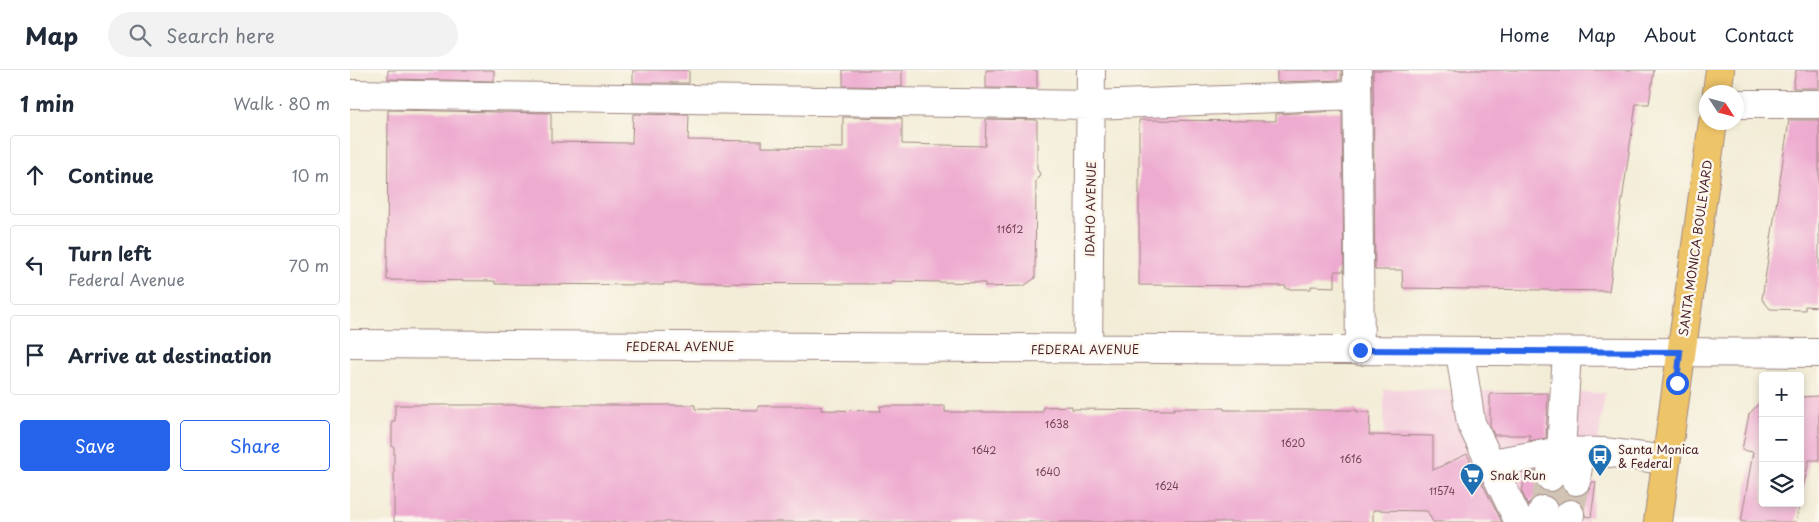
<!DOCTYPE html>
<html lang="en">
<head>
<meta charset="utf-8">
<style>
  body { margin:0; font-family:"Playpen Sans",sans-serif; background:#f2f2f3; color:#1f2937 }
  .controls { position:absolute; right:15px; bottom:15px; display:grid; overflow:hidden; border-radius:5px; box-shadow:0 2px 8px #0003 }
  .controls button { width:45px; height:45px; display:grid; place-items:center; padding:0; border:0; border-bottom:1px solid #e0e1e3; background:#fff; color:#1f2937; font:25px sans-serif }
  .compass { position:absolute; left:1349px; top:15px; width:45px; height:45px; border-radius:50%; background:#fff; box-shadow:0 2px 8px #0003; rotate:126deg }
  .stop { position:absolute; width:15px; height:15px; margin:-11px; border:4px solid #2563eb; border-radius:50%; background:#fff }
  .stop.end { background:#2563eb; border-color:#fff; box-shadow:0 1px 5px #0008 }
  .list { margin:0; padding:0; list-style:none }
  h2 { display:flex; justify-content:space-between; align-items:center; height:65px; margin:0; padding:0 20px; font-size:21px }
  h2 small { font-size:16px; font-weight:400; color:#747a83 }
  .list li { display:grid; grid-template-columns:32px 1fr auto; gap:15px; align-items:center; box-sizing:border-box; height:80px; margin:0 10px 10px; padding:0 10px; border:1px solid #e0e1e3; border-radius:5px }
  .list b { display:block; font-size:19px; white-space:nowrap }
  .list p { margin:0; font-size:16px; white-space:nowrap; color:#747a83 }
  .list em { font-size:16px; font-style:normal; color:#747a83 }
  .actions { display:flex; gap:10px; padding:15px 20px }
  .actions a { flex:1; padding:11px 0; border:1px solid #2563eb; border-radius:5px; text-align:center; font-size:18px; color:#2563eb }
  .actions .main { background:#2563eb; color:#fff }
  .icon { flex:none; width:28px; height:28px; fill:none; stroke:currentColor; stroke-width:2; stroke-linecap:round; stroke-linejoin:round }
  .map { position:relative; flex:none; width:1469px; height:452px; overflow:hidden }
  header { display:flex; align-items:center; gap:30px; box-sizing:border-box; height:70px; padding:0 25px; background:#fff; border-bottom:1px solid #e0e1e3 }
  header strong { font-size:24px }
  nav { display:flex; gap:28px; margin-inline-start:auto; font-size:18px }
  .search { width:350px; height:45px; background:#f2f2f3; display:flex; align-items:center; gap:12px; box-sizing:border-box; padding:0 18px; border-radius:28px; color:#747a83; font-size:19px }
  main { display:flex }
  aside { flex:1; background:#fff }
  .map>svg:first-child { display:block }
</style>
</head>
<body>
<header>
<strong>Map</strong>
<div class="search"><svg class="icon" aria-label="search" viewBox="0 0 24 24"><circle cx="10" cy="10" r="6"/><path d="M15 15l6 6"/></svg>Search here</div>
<nav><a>Home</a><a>Map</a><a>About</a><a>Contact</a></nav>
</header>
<main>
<aside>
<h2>1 min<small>Walk · 80 m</small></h2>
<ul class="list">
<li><svg class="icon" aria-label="ahead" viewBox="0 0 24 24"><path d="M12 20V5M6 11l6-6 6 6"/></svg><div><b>Continue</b></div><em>10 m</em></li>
<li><svg class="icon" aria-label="left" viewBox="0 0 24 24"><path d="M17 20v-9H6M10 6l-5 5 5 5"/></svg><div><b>Turn left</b><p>Federal Avenue</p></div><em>70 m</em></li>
<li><svg class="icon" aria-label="arrive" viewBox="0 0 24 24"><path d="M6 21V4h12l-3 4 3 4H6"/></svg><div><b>Arrive at destination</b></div></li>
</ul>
<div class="actions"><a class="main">Save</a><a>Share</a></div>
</aside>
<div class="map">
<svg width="1469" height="452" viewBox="0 0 1469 452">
  <rect width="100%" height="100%" fill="#fbf7ec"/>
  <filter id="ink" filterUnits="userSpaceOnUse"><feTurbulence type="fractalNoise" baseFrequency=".02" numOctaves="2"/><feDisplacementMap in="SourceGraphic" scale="10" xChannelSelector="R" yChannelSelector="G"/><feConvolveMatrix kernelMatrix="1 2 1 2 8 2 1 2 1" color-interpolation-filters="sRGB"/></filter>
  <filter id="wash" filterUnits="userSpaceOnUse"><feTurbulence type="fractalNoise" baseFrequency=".0096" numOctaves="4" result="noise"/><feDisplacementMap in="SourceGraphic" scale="20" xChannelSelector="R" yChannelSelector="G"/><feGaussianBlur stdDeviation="1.12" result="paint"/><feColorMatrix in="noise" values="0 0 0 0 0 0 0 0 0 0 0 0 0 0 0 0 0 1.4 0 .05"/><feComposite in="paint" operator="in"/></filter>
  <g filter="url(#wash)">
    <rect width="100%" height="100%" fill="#f3edd7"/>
    <path fill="#f4cfdd" d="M1034,319L1255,323L1237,452H1035Z"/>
    <g id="blocks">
      <path fill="#eeabd0" d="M38,0H144V11L38,9Z
        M283,0H339V13H283Z
        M493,0H552V17L493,16Z
        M636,0H687V19L636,18Z
        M927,0H991V10L927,12Z
        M1023,0H1304L1299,34H1286L1259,221L1053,218L1052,200H1025Z
        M1446,0H1469V18H1443Z
        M38,40L201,43V72L282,73L283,44L339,45L338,70L412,71V77L493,78V47L552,48V74L635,76L636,49L687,50V99L690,104L686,111L685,208L674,216L635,217V213L541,211V214L314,213V215L145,214V211L37,210Z
        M992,41L994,201H985V217L961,216V219H936V216L789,215V50L926,51V44Z
        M1439,50H1469V237L1455,236V240L1420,239L1412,229Z
        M1198,323L1196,368L1179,371L1180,365H1144L1140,356V324Z
        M1469,326V390H1459L1450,432V327Z
        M1412,330L1413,433H1450L1446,452H1391L1403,382L1392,380L1399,344Z
        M45,335H345V339L408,340V336H471V340L531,341L530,336H595V342H693V337L722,336V339L824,340V338H874V340H1007V342H1020L1019,365L1083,366V400L1117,384L1152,452H1083L1077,441L1023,440V452H44V377H42V351H45Z
        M1185,401V412L1190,419L1197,422H1205L1212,417L1217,424L1224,426H1231L1239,420L1242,412H1246L1241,447L1235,446L1234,438L1229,431L1222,429H1214L1208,435L1203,428L1196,425H1188L1181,430L1178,436L1172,422L1175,403Z"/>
    </g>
  </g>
  <g filter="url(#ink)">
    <use href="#blocks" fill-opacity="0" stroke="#9e8681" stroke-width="1"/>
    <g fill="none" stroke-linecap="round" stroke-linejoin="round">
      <path stroke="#d1c4b5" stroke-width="28" stroke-dasharray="28 14" stroke-linecap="butt" d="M1193,440L1200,407
        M1220,444L1226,411"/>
      <defs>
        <path id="minor" d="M1007,0L1010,281
          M0,24L741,35L1007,25
          M1386,34H1469
          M0,274L1469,283
          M738,279L741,0
          M1110,282L1121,353L1169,452
          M1217,282L1211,381L1254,382L1316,390
          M1141,393L1211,381
          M1200,407L1206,382
          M1226,411L1230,382
          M1191,452L1193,440
          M1219,452L1220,444"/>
        <path id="major" d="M1367,22L1370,0
          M1308,452L1363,52"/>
      </defs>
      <use href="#minor" stroke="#9e8681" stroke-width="30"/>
      <use href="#major" stroke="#9e8681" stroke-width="30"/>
      <use href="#minor" stroke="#fff" stroke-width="28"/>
      <use href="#major" stroke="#eec469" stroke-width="28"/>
    </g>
  </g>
  <g fill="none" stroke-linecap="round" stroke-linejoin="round" filter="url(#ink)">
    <path stroke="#2563eb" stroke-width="6" d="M1010,280L1330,282L1327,313"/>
  </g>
  <defs>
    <symbol id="bus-pin" viewBox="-11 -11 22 30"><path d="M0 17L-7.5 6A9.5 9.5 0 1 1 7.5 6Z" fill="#1f6fb2" stroke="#fbf7ec"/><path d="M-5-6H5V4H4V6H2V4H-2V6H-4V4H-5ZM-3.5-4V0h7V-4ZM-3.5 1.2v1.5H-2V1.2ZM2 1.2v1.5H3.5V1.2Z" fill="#fff"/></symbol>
    <symbol id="supermarket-pin" viewBox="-11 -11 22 30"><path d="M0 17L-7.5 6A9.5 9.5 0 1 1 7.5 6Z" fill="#1f6fb2" stroke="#fbf7ec"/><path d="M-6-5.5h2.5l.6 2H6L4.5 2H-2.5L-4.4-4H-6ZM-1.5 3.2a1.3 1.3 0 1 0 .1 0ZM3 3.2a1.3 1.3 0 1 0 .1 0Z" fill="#fff"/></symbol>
  </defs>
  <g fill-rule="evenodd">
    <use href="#bus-pin" x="1236" y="372" width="28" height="38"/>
    <use href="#supermarket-pin" x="1108" y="391" width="28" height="38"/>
  </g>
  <g text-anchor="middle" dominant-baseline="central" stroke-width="5" stroke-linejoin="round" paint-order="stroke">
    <g font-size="10" fill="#734254">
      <text x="660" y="158">11612</text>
      <text x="707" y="353">1638</text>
      <text x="943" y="372">1620</text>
      <text x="634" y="379">1642</text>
      <text x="1001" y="388">1616</text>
      <text x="698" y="401">1640</text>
      <text x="817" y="415">1624</text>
      <text x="1092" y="420">11574</text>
    </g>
    <g font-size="12" fill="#4a1f2b" stroke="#fbf7ec">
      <text transform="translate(740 139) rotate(-89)">IDAHO AVENUE</text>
      <text transform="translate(1345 178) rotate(-82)">SANTA MONICA BOULEVARD</text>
      <text x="330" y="276">FEDERAL AVENUE</text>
      <text x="735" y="279">FEDERAL AVENUE</text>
    </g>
    <g font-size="12" fill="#4a1f2b" stroke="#fbf7ec" text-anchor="start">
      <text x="1268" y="379">Santa Monica<tspan x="1268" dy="14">&amp; Federal</tspan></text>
      <text x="1140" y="405">Snak Run</text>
    </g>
  </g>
</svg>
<div class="controls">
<button>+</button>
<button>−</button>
<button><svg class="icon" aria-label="layers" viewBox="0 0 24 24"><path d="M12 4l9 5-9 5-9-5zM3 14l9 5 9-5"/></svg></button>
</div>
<svg class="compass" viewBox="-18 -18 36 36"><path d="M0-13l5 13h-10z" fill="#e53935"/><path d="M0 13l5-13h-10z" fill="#747a83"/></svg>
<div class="stop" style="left:1327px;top:313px"></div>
<div class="stop end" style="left:1010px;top:280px"></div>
</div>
</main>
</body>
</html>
